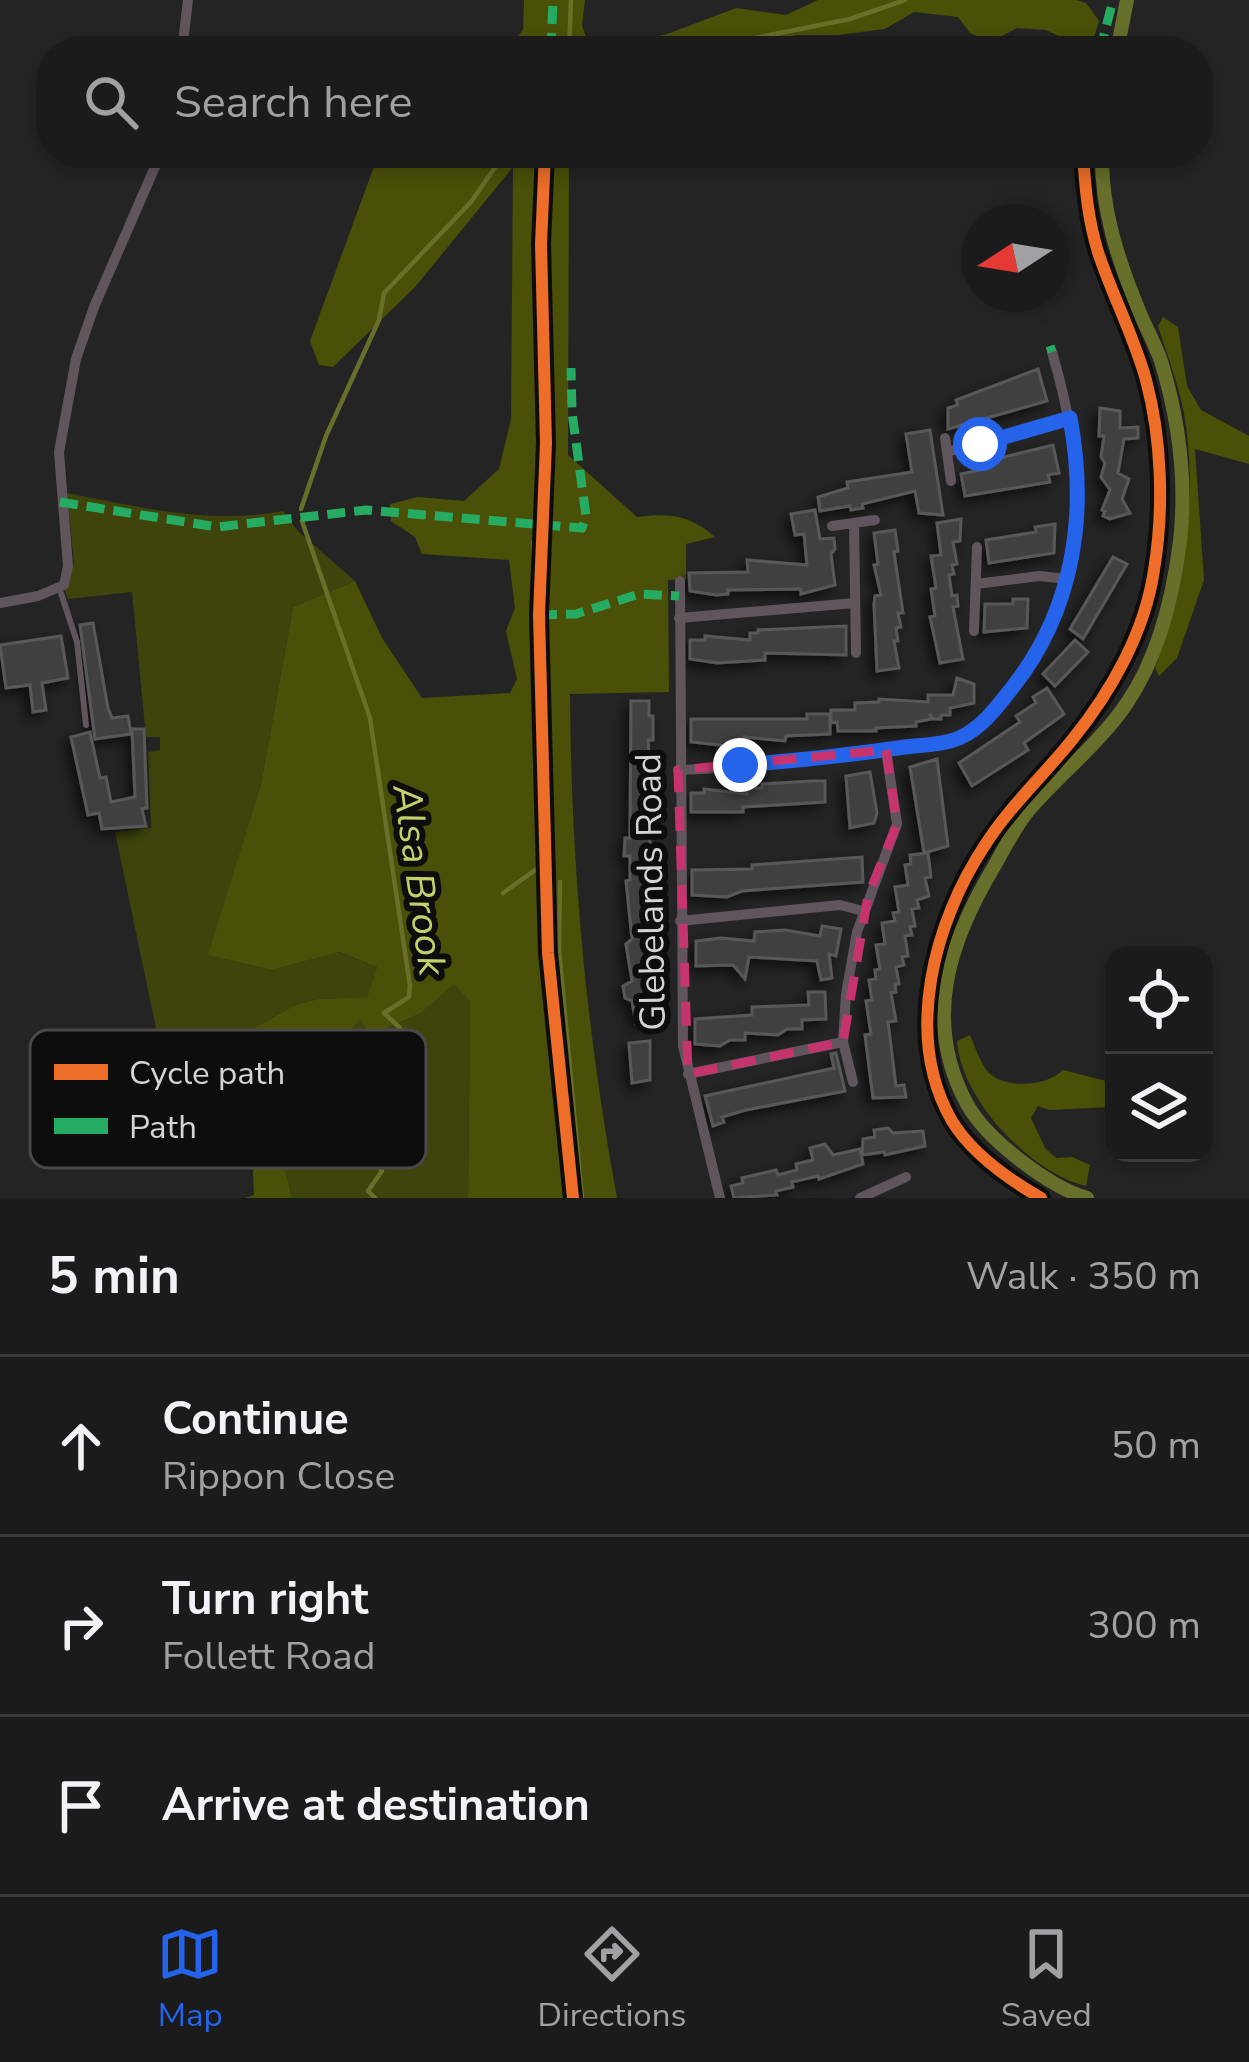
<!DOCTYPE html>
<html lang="en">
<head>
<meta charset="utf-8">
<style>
  body { margin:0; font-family:"Nunito Sans",sans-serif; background:#292829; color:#f1f3f6 }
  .controls { position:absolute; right:36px; bottom:36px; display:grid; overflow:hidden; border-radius:24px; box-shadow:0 6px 18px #0003 }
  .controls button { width:108px; height:108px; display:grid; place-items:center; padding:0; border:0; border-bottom:3px solid #3a393b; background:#1c1b1c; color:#f1f3f6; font:60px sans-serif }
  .compass { position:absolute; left:961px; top:204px; width:108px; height:108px; border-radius:50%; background:#1c1b1c; box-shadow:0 6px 18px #0003; rotate:258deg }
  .stop { position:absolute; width:36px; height:36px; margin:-27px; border:9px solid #2563eb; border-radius:50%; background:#fff }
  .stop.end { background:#2563eb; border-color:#fff; box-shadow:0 3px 12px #0008 }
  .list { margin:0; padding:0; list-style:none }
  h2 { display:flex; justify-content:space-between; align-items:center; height:156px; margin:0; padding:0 48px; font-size:51px }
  h2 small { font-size:39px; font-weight:400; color:#a0a1a3 }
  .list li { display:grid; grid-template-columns:78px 1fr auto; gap:36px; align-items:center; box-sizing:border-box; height:180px; padding:0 48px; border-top:3px solid #3a393b }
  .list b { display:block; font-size:45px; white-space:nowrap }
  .list p { margin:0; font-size:39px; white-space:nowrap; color:#a0a1a3 }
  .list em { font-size:39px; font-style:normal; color:#a0a1a3 }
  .icon { flex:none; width:66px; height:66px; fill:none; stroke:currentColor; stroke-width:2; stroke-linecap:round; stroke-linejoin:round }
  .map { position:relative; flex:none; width:1249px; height:1198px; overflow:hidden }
  .search { position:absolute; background:#1c1b1c; box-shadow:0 6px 18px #0003; left:36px; right:36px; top:36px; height:132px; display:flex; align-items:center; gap:30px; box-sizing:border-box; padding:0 42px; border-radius:48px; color:#a0a1a3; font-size:45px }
  .sheet { height:696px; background:#1c1b1c }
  nav { display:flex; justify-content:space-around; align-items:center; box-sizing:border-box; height:168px; border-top:3px solid #3a393b; background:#1c1b1c; font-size:33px; color:#a0a1a3 }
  nav a { display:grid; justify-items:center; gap:6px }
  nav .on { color:#2563eb }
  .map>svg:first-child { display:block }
</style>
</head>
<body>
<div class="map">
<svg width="1249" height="1198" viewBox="0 0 1249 1198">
  <defs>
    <filter id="shadow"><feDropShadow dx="-5.5" dy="5.5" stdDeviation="6" flood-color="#0009"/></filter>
  </defs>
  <rect width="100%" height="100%" fill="#252425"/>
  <path fill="#3e440b" d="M67,493C141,507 208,525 283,511L298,531L355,581L293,607L261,784L209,955L272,970L338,952L377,967L367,997L318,999L295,1005L245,1033L226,1038L195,1036L161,1052L115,832L151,828L148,752L160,750V737H146L132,592L68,599L65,591L74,563Z
    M454,983L470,1000L468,1198H292L285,1167L312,1062L339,1046L360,1018L372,1036L421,1013Z"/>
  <path fill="#4a5007" d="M524,0H585L582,25L590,51H509L523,29Z
    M818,0H1076L1086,3L1099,21L1090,51L1046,30L1017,28L991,42L970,33L958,17L914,12L885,29L837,35H795L754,51H603L670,33L736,8L786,15Z
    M379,153H569L568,455L637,517C670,513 689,515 715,537L686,544V579L668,580L669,692L570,694C571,864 586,1031 617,1198H468L470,1001L454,984L421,1013L371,1036L360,1019L339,1045L312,1062L285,1167L292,1198H245L254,1195L253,1173L271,1067L267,1058L254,1064L237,1058L196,1062L169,1074L107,1083L100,1080L105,1071L195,1036L226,1038L245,1033L295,1005L318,999L367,997L377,967L339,952L272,970L208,955L261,784L293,607L355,581L382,638L422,698L510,693L517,679L506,631L515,608L509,560L422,554L415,537L391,521L390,504L418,497L464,501L499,469L511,419L513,167L416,286L333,367L319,365L310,341Z
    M1163,317L1178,327L1187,386L1201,410L1249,436V464L1195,449L1204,580L1177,658L1159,676L1155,668C1183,593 1197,506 1186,426C1182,393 1168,358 1158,326Z
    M970,1035C975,1047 980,1062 988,1072C1005,1090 1048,1086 1063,1070L1114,1083V1103L1110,1107L1049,1110L1038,1106L1031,1118L1045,1148L1056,1158L1072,1157L1090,1165L1086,1186C1031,1173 961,1100 957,1041Z"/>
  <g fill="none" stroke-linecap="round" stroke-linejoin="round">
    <path stroke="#676f2b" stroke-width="4.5" d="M569,51L571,0
      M690,51L850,19L905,0
      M301,509L326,436L379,320L384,293L471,202L505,153
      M302,521L370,718L410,986L409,997L384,1013L400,1028L399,1044L380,1053L376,1060L396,1088L378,1093L372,1101L385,1126L378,1165L382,1171L368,1191L375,1198
      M560,882L559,950L582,1198
      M503,893L538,868L533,542"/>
    <path stroke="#676f2b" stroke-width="14" d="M1117,51L1127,0
      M1087,1198C1049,1187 986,1139 967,1104C922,1021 949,941 995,865C1005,847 1015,827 1028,811C1059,775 1100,743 1127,703C1159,656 1173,597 1180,541C1187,479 1179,420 1161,361C1155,344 1146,328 1139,311C1118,260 1101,209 1102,153"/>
  </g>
  <path fill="#414041" stroke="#595859" stroke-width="3" filter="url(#shadow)" d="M1038,369L1047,401L948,429V408L958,405L956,400Z
    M1100,408L1120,411V428L1138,427V438L1124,439L1118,473L1129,479L1122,499L1130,513L1110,519L1103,516L1105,511L1102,510L1110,490L1101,477L1105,463L1101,457L1104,436H1099Z
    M930,430L943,515L919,513L915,491L862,504L863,508L851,510L850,506L820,511L818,497L848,488L847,482L912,472L906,434Z
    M1053,445L1059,473L1048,475L1050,482L965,496L961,474L990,468L989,462L1008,456Z
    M815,510L820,539L834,538L835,549L831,554L835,585L801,594V589L728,590V594L716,595L690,591L689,573L748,572L747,560L807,565L804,534L795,535L791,514Z
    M961,519L960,541L953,542L957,564L952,565L954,574L949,575L952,596L957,595L958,606L953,607L963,659L940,663L930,617L935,616L931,589L936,588L931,556L941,555L937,523Z
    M1055,524L1054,553L989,563L986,540L1036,532L1035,527Z
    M895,530L898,551L894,552L903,613H898L901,627L896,628L898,641H894L899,668L877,671L874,604L875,596L881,595L874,565L878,564L874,533Z
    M1113,557L1127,564L1083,639L1070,629Z
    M1013,599H1028L1027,628L984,632L985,604H1013Z
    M93,623L108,708L112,718L128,716L131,734L95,739L80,625Z
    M846,626V655L765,653V660L717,663L690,659V640H705V636L750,640V633H758V630Z
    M61,636L68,678L42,683L46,710L33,712L30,685L6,688L0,645Z
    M1075,640L1088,652L1055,686L1043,674Z
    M957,678L974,684V703L950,708V715H941V719H933L930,714L931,719L916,722V726L876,728V731H838L837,722L831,723V710H855V703L879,702V699L928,702V695H953Z
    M1047,688L1064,714L1024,743L1028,750L972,786L959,763L1020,722L1016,716L1036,703L1033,697Z
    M631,701H649V716H653V740H648L652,798H648L653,898L648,899L647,906L653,935L652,947L649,948L657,1021L636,1024L632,1001L625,998L623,986L632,981L626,944L632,939L626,881L630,880V856H624L625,838H630Z
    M807,714H830V734L786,736L785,741L744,737V742H729V746L691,742V719H807Z
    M132,729H144L147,808L142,809L146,826L102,829L99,813L88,815L71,737L90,732L100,778L106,777L111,802L135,797Z
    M937,759L948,846L924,853L910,767Z
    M870,772L877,813L874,823L850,828L846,776Z
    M812,781H825V802L743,807V812H691V793H704V789L747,794V788H762V784Z
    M928,853L931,877L925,878L929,896L917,900L919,908L912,909L915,926L910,927L912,935L905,936L908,956L902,957L904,965L896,967L899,984L895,985L896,992L891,993L896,1021L888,1022L896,1086L904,1085L906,1097L873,1098L865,1035L871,1034L866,1001L872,1000L869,980L876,979L875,970L880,969L876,945L885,944L882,923L895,921L893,913L899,912L895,887L908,885L905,865L911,864L910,855Z
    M862,857L863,882L742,891L727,897L692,895V870L752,869V865Z
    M822,926L841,929L836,956L829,954L832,978L821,980L817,961L749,957L745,979L733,965L696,966V941L721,938L754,941L755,932L785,930L820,936Z
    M808,992H825L826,1019L802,1020V1029H787L778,1035L745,1033V1040H730L720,1046L695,1044V1019L752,1015V1007L809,1005Z
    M650,1041V1080L632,1083L629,1043Z
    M836,1053L845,1091L746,1110L722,1117L724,1122L713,1126L705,1096L834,1068L831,1054Z
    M888,1128L893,1133L923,1131L925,1146L885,1155L884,1152L862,1155L863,1139L875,1137L874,1130Z
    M825,1144L833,1155L860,1149L863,1164L819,1179L818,1176L792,1182L793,1187L776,1191L777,1195L734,1198L731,1186L743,1183L742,1178L776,1170L778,1175L797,1170L796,1164L813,1160L810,1148Z"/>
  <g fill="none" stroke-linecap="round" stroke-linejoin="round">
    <path stroke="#60555d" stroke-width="6" d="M60,590L77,642L86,725"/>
    <path stroke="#60555d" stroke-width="10" d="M182,51L188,0
      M945,438L951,481
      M947,452L1070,418
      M854,523L856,653
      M832,526L875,520
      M680,581L683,1046L720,1198
      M976,584L1039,576L1067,579
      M0,603L38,596L64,585L68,566L59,452L76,359L94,307L161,153
      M679,618L855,603
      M974,631L977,547
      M678,770C748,768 818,759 887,750C910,747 937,746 959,738C981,729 997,707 1012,689C1095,585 1087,472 1052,352
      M680,921L840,905L863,911
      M843,1042L853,1082
      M688,1074L843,1042L846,994L857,932L897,824L886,750
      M860,1198L906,1177"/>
    <path stroke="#26ab63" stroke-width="9" stroke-dasharray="18 9" stroke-linecap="butt" d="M551,51L553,0
      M1100,51L1113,0
      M1050,346L1052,352
      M60,502L217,527L366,510L582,528L586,516L572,412L571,368
      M539,615L576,614L639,594L679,596"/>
    <defs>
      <path id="cycleway" d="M545,153L541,244L546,443L539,615L548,953L573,1198
        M1041,1198C1008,1179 972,1154 952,1121C903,1036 934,922 985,845C1010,806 1043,776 1072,740C1111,692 1145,632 1154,570C1164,509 1162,440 1146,380C1134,336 1112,295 1098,252C1088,220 1085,187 1083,153"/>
    </defs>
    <use href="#cycleway" stroke="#0e0d0e" stroke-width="20"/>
    <use href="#cycleway" stroke="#ee6e29" stroke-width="12"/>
  </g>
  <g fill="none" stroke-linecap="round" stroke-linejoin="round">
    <path stroke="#2563eb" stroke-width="15" d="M740,765C795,761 850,755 905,747C922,745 943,745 959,738C982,728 998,706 1012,688C1074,610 1088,514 1070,418L980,444"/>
  </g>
  <path fill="none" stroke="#c5346d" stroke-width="9" stroke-dasharray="24 15" stroke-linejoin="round" d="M886,750L897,824L868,896L843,1042L688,1074L678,770Z"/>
  <g text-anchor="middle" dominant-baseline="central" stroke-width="12" stroke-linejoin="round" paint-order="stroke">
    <g font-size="36" fill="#d5d3d4" stroke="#0e0d0e">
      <text transform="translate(651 892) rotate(-91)">Glebelands Road</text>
    </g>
    <g font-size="39" font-style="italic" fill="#c4d16b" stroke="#0e0d0e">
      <text transform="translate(419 880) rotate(82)">Alsa Brook</text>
    </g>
  </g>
  <rect x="30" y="1030" width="396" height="138" rx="18" fill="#0e0d0e" stroke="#4a4849" stroke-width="3"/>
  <rect x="54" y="1064" width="54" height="16" fill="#ee6e29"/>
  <rect x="54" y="1118" width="54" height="16" fill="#26ab63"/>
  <g font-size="33" fill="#d5d3d4">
    <text x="129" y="1084">Cycle path</text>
    <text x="129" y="1138">Path</text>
  </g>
</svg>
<div class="controls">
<button><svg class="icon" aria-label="locate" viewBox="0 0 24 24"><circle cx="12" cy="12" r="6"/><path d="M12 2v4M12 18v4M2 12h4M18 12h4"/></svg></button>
<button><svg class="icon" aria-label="layers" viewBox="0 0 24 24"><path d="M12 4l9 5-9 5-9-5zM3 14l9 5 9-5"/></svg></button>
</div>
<svg class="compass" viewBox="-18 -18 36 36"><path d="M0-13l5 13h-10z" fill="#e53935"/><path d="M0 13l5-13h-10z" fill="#a0a1a3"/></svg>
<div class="stop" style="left:980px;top:444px"></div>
<div class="stop end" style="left:740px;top:765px"></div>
<div class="search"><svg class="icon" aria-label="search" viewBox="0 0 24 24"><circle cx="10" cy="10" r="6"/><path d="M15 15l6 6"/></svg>Search here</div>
</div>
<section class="sheet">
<h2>5 min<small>Walk · 350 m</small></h2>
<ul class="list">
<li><svg class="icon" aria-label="ahead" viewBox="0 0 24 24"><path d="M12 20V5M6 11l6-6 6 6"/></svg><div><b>Continue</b><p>Rippon Close</p></div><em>50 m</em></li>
<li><svg class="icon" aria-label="right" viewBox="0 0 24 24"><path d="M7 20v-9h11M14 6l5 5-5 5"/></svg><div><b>Turn right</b><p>Follett Road</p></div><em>300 m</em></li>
<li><svg class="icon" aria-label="arrive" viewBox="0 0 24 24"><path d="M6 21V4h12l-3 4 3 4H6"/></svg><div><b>Arrive at destination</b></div></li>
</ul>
</section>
<nav>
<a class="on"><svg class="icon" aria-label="map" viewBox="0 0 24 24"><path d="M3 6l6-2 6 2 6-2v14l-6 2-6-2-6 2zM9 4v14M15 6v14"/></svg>Map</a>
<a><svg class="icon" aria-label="directions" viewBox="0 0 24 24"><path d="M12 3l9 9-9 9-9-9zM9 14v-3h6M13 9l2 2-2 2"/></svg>Directions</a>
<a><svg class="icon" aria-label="saved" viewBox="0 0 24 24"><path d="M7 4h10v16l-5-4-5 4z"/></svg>Saved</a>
</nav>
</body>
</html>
